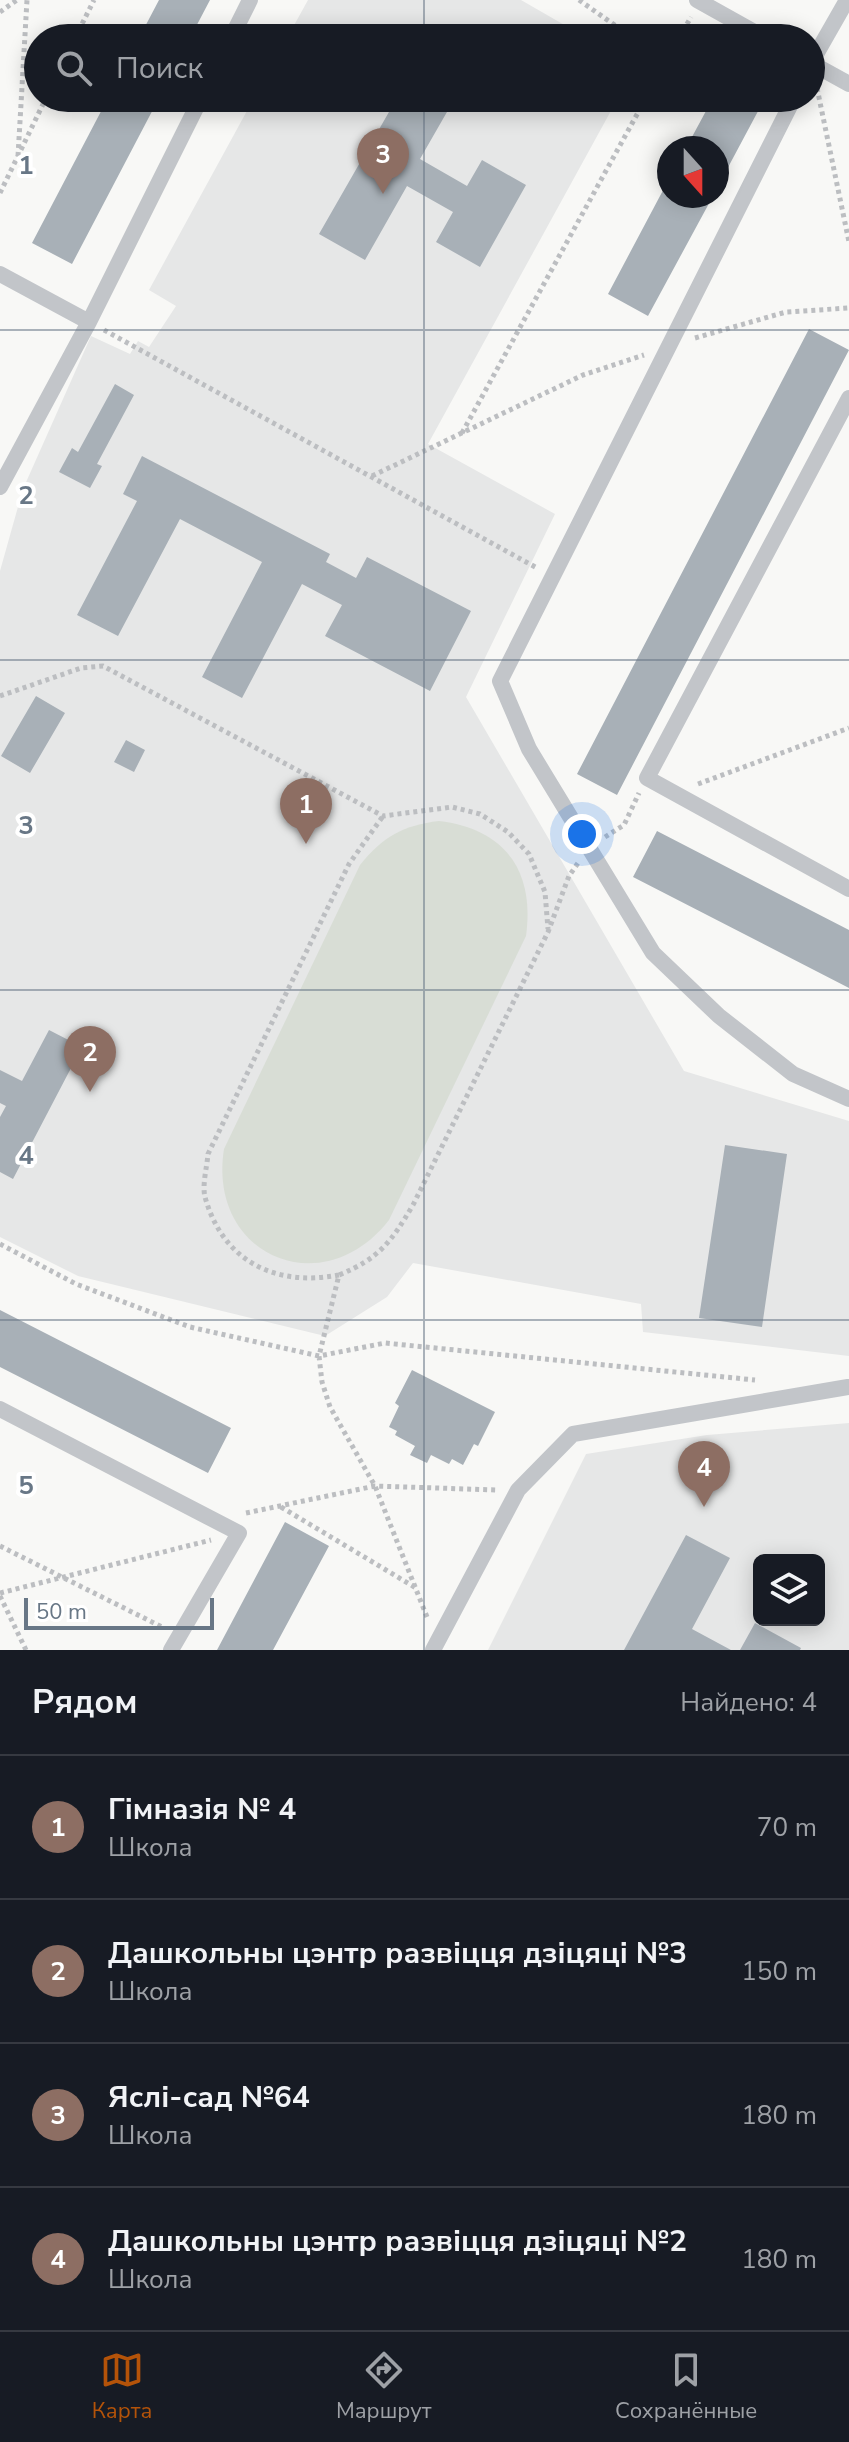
<!DOCTYPE html>
<html lang="ru">
<head>
<meta charset="utf-8">
<style>
  body { margin:0; font-family:"Nunito Sans",sans-serif; background:#20242c; color:#f1f3f6 }
  .controls { position:absolute; right:24px; bottom:24px; display:grid; overflow:hidden; border-radius:12px; box-shadow:0 4px 20px #0003 }
  .controls button { width:72px; height:72px; display:grid; place-items:center; padding:0; border:0; border-bottom:2px solid #363941; background:#171b24; color:#f1f3f6; font:40px sans-serif }
  .compass { position:absolute; left:657px; top:136px; width:72px; height:72px; border-radius:50%; background:#171b24; box-shadow:0 4px 20px #0003; rotate:159deg }
  .scale { position:absolute; left:24px; bottom:20px; width:190px; box-sizing:border-box; padding-left:8px; border:4px solid #687786; border-top:0; font-size:22px; line-height:28px; white-space:nowrap; color:#687786; -webkit-text-stroke:6px #fff; paint-order:stroke }
  .you { position:absolute; left:582px; top:834px; width:28px; height:28px; margin:-20px; border:6px solid #fff; border-radius:50%; background:#1a73e8; box-shadow:0 0 0 12px #1a73e833 }
  .badge { display:grid; place-items:center; width:52px; height:52px; border-radius:50%; background:#b45309; color:#fff; font-size:26px; font-weight:700 }
  .pin { position:absolute; translate:-50% -66px; filter:drop-shadow(0 2px 4px #0008) }
  .pin::after { content:''; position:absolute; top:42px; width:28px; height:24px; background:inherit; clip-path:polygon(0 0,100% 0,50% 100%) }
  .list { margin:0; padding:0; list-style:none }
  h2 { display:flex; justify-content:space-between; align-items:center; height:104px; margin:0; padding:0 32px; font-size:34px }
  h2 small { font-size:26px; font-weight:400; color:#9ea1a6 }
  .list li { display:grid; grid-template-columns:52px 1fr auto; gap:24px; align-items:center; box-sizing:border-box; height:144px; padding:0 32px; border-top:2px solid #363941 }
  .list b { display:block; font-size:30px; white-space:nowrap }
  .list p { margin:0; font-size:26px; white-space:nowrap; color:#9ea1a6 }
  .list em { font-size:26px; font-style:normal; color:#9ea1a6 }
  .icon { flex:none; width:44px; height:44px; fill:none; stroke:currentColor; stroke-width:2; stroke-linecap:round; stroke-linejoin:round }
  .map { position:relative; flex:none; width:849px; height:1650px; overflow:hidden }
  .search { position:absolute; background:#171b24; box-shadow:0 4px 20px #0003; left:24px; right:24px; top:24px; height:88px; display:flex; align-items:center; gap:20px; box-sizing:border-box; padding:0 28px; border-radius:44px; color:#9ea1a6; font-size:30px }
  .sheet { height:680px; background:#171b24 }
  nav { display:flex; justify-content:space-around; align-items:center; box-sizing:border-box; height:112px; border-top:2px solid #363941; background:#171b24; font-size:22px; color:#9ea1a6 }
  nav a { display:grid; justify-items:center; gap:4px }
  nav .on { color:#b45309 }
  .map>svg:first-child { display:block }
</style>
</head>
<body>
<div class="map">
<svg width="849" height="1650" viewBox="0 0 849 1650">
  <rect width="100%" height="100%" fill="#f8f8f6"/>
  <path fill="#e6e7e7" fill-rule="evenodd" d="M308,0H521L587,38H287Z
    M254,98H618L428,444L555,514L466,697L684,1071L849,1121V1356L643,1332L641,1304L413,1263L387,1297L325,1336L78,1276L0,1237V571L23,489L91,336L130,354L138,341L149,347L176,306L149,290Z
    M849,1423V1650H488L586,1454L707,1435ZM759,1560H819V1620H759Z"/>
  <path fill="#d8ddd5" d="M439,821C505,829 535,871 526,936L389,1220C323,1305 207,1256 224,1149L360,865C382,837 404,825 439,821Z"/>
  <path fill="#a8b0b7" d="M159,0H210L190,38H139Z
    M108,98H159L72,264L32,243Z
    M397,98H455L420,159L467,186L482,160L526,185L480,267L436,242L453,212L407,186L365,260L319,234Z
    M713,98H765L717,188V148H686Z
    M669,179V196H713L648,316L608,294Z
    M809,329L849,350L617,795L577,774Z
    M115,384L134,395L97,464L102,466L90,488L59,472L72,448L78,452Z
    M142,456L330,554L326,562L356,578L367,557L471,611L430,691L325,636L342,605L302,584L242,698L202,677L262,562L180,519L118,636L77,615L137,501L123,494Z
    M36,696L65,713L30,773L1,756Z
    M126,740L145,750L134,772L114,762Z
    M657,831L849,930V988L633,877Z
    M49,1030L82,1047L13,1179L0,1172V1117L6,1106L0,1103V1070L22,1081Z
    M725,1145L787,1154L762,1327L699,1318Z
    M0,1310L231,1428L208,1473L0,1367Z
    M412,1370L495,1412L478,1446L474,1444L463,1465L452,1459L449,1464L431,1455L427,1463L410,1455L415,1446L395,1435L397,1431L389,1427L399,1406L395,1403Z
    M285,1522L329,1546L273,1650H217Z
    M686,1535L730,1558L692,1629L731,1650H624Z
    M755,1623L801,1648L800,1650H740Z"/>
  <g fill="none" stroke-linecap="round" stroke-linejoin="round">
    <path stroke="#bcbec1" stroke-width="5" stroke-dasharray="4 4" stroke-linecap="butt" d="M579,0L633,38
      M0,12L17,0
      M75,38L94,0
      M679,38L691,17
      M817,88L849,242
      M18,156L27,0
      M0,193L46,98
      M104,330L537,568
      M695,338L786,312L849,308
      M462,433L646,98
      M372,476L583,375L644,355
      M0,696L81,668L103,666L383,816L452,807L480,814L508,832L529,854L545,892L548,929
      M698,784L849,728
      M605,837L624,825L639,793
      M0,1244L76,1284L190,1327L319,1356L385,1343L755,1380
      M339,1275C276,1287 223,1262 205,1197C202,1185 207,1167 208,1154L349,864L383,816
      M281,1507L416,1588
      M246,1513L375,1486L497,1490
      M0,1546L164,1628
      M0,1593L211,1540
      M0,1596L26,1650
      M427,1617L375,1486L330,1407L322,1382L319,1356L339,1275C380,1258 391,1242 413,1205L548,932L569,876L578,863"/>
    <path stroke="#c2c5c9" stroke-width="16" d="M697,0L765,38
      M847,0L811,63L849,84
      M231,38L250,0
      M794,98L500,681L529,749L653,953L719,1016L793,1074L849,1099
      M0,274L89,322
      M849,398L647,778L849,889
      M0,487L89,322L201,98
      M0,1409L239,1533L171,1650
      M433,1650L518,1490L573,1434L848,1387"/>
  </g>
  <path fill="none" stroke="#687786" stroke-width="2" stroke-opacity="0.55" d="M424,0V38M424,98V1650M0,330H849M0,660H849M0,990H849M0,1320H849"/>
  <g font-size="26" text-anchor="middle" font-weight="bold" fill="#687786" stroke="#fff" stroke-width="8" stroke-linejoin="round" paint-order="stroke">
    <text x="26" y="174">1</text>
    <text x="26" y="504">2</text>
    <text x="26" y="834">3</text>
    <text x="26" y="1164">4</text>
    <text x="26" y="1494">5</text>
  </g>
</svg>
<div class="controls">
<button><svg class="icon" aria-label="layers" viewBox="0 0 24 24"><path d="M12 4l9 5-9 5-9-5zM3 14l9 5 9-5"/></svg></button>
</div>
<svg class="compass" viewBox="-18 -18 36 36"><path d="M0-13l5 13h-10z" fill="#e53935"/><path d="M0 13l5-13h-10z" fill="#9ea1a6"/></svg>
<div class="scale">50 m</div>
<div class="you"></div>
<div class="pin badge" style="left:306px;top:844px;background:#8d6e63">1</div>
<div class="pin badge" style="left:90px;top:1092px;background:#8d6e63">2</div>
<div class="pin badge" style="left:383px;top:194px;background:#8d6e63">3</div>
<div class="pin badge" style="left:704px;top:1507px;background:#8d6e63">4</div>
<div class="search"><svg class="icon" aria-label="search" viewBox="0 0 24 24"><circle cx="10" cy="10" r="6"/><path d="M15 15l6 6"/></svg>Поиск</div>
</div>
<section class="sheet">
<h2>Рядом<small>Найдено: 4</small></h2>
<ul class="list">
<li><span class="badge" style="background:#8d6e63">1</span><div><b>Гімназія № 4</b><p>Школа</p></div><em>70 m</em></li>
<li><span class="badge" style="background:#8d6e63">2</span><div><b>Дашкольны цэнтр развіцця дзіцяці №3</b><p>Школа</p></div><em>150 m</em></li>
<li><span class="badge" style="background:#8d6e63">3</span><div><b>Яслі-сад №64</b><p>Школа</p></div><em>180 m</em></li>
<li><span class="badge" style="background:#8d6e63">4</span><div><b>Дашкольны цэнтр развіцця дзіцяці №2</b><p>Школа</p></div><em>180 m</em></li>
</ul>
</section>
<nav>
<a class="on"><svg class="icon" aria-label="map" viewBox="0 0 24 24"><path d="M3 6l6-2 6 2 6-2v14l-6 2-6-2-6 2zM9 4v14M15 6v14"/></svg>Карта</a>
<a><svg class="icon" aria-label="directions" viewBox="0 0 24 24"><path d="M12 3l9 9-9 9-9-9zM9 14v-3h6M13 9l2 2-2 2"/></svg>Маршрут</a>
<a><svg class="icon" aria-label="saved" viewBox="0 0 24 24"><path d="M7 4h10v16l-5-4-5 4z"/></svg>Сохранённые</a>
</nav>
</body>
</html>
